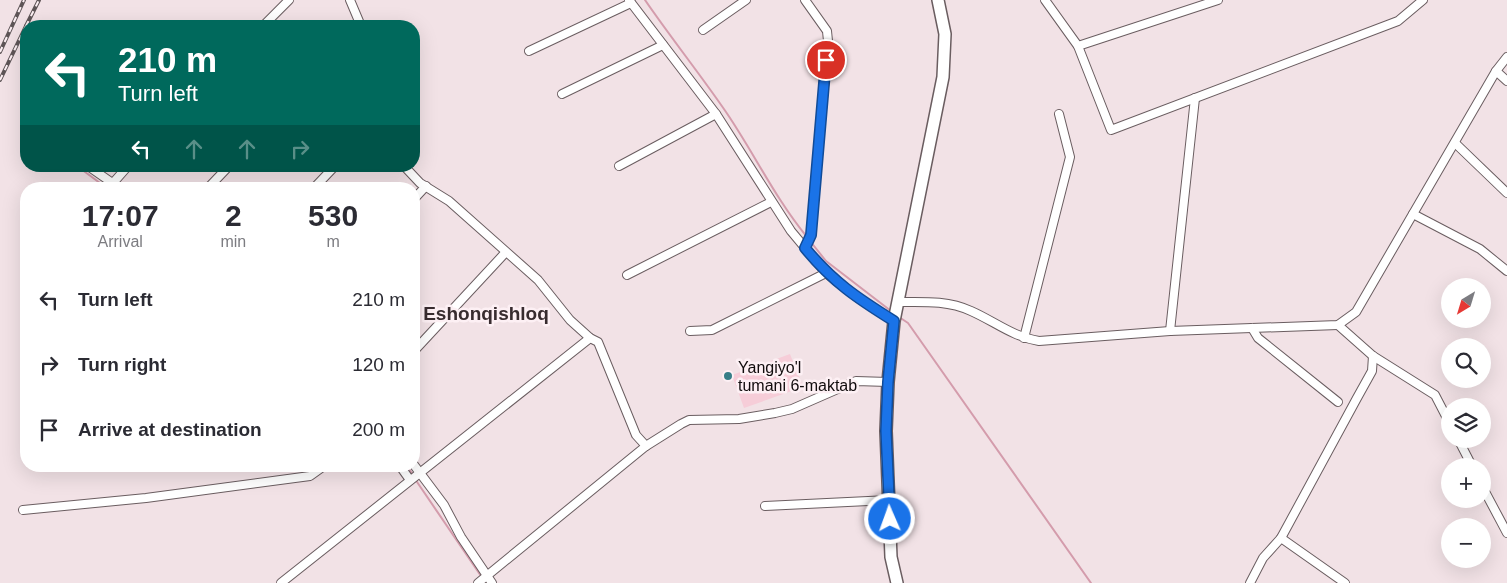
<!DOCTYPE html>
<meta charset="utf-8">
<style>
body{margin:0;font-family:Helvetica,sans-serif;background:#f7f7f7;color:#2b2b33;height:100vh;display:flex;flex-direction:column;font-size:19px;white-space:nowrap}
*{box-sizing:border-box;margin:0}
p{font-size:16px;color:#7c7c81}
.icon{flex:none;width:28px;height:28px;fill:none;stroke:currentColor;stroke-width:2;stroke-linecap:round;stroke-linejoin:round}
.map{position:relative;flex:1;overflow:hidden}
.panel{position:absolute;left:20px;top:182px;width:400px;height:290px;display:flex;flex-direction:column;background:#fff;border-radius:20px;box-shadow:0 5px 20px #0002}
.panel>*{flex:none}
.guide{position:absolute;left:20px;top:20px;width:400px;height:152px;border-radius:20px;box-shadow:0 5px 20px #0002;background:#00695c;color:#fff;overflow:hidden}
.needle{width:32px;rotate:218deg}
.buttons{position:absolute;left:1441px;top:278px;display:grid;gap:10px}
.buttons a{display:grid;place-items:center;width:50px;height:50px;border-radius:50%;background:#fff;box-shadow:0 5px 20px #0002;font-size:25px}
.pin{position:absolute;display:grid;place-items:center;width:42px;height:42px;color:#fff;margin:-21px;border:2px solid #fff;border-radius:50%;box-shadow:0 1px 5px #0007}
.me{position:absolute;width:55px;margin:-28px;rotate:358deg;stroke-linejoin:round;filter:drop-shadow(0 0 4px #0008)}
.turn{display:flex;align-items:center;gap:18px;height:105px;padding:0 15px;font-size:22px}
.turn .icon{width:65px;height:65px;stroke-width:2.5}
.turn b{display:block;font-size:35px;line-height:42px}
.lanes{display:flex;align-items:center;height:48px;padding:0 15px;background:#0003;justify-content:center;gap:25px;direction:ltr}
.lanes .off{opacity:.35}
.eta{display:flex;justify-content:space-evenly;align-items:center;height:85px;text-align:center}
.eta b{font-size:30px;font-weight:700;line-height:35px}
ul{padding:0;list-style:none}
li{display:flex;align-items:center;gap:15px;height:65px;padding:0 15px}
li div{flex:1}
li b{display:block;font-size:19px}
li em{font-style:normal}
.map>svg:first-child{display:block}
.pitch{fill:#f6cdd8}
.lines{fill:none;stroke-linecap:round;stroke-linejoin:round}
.stream{stroke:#d49cac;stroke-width:2}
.street-casing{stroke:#6a5d60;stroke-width:10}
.secondary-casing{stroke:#6a5d60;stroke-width:14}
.street{stroke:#fff;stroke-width:8}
.secondary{stroke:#fff;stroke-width:11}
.rail-casing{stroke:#5e5557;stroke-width:4}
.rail{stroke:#fdf0f4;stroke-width:2;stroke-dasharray:5.5;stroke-linecap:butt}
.route-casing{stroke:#114b97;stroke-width:12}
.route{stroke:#1a73e8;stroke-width:9}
.poi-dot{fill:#377e87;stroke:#fdf0f4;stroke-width:2}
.labels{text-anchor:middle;stroke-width:5;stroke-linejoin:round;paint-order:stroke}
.poi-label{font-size:16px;fill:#110c0d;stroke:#fdf0f4;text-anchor:start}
.quarter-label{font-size:19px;font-weight:bold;fill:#382c2f;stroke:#fdf0f4}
</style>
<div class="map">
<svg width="1507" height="583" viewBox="0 0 1507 583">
<rect width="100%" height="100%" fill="#f2e2e6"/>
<polygon class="pitch" points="790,354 803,387 744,408 732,375"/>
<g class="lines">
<g class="stream">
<path d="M645,0c26,38 55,74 81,112 28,41 49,86 81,125"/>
<polyline points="24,120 26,122"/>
<polyline points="77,166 108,189"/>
<polyline points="810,241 826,261 891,311"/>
<polyline points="899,317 908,323 1091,583"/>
<polyline points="407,466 413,475"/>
<polyline points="415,479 481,576"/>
</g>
<g class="street-casing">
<g id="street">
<polyline points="350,0 361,26"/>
<polyline points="629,0 716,114 791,231 826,273 858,298 894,321"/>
<polyline points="1045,0 1078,46 1111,130 1398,21 1423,0"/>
<polyline points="263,26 289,0"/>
<polyline points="703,30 746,0"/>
<polyline points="1078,46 1218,0"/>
<polyline points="529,51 631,3"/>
<polyline points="1496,71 1507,81"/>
<polyline points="562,94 663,45"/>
<polyline points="1455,143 1507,193"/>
<polyline points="88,166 121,189"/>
<polyline points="404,166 420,183 449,201 538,280 570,320 590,338 598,342 636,435 646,446"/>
<polyline points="619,166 716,114"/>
<polyline points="113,183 128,166"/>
<polyline points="207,189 229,166"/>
<polyline points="313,189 335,166"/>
<polyline points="414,199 426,186"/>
<polyline points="1413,214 1480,249 1507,271"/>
<polyline points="805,248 811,235 828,41 827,31 805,0"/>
<polyline points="627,275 771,202"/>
<path d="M897,302c25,0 50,-2 74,9 23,10 42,26 68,30l131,-10 168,-6 18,-13 140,-241 11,-14"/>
<polyline points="1338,325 1373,356 1435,395 1450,424"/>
<polyline points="1252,328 1258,338 1338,402"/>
<polyline points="690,331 712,330 826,273"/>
<polyline points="1170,331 1195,98"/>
<polyline points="1024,338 1070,157 1059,114"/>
<polyline points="414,351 505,253"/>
<polyline points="1458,439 1472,466"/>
<polyline points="414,465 444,505 461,537 492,583"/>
<polyline points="400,466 410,480"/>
<polyline points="1482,486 1507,533"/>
<polyline points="765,506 889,500"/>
<polyline points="23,510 146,498 310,476 324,466"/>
<polyline points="1281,538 1345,583"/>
<polyline points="281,583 590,338"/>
<polyline points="478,583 646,446 681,424 689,420 739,419 775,413 792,409 856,381 888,382"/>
<polyline points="1250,583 1263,558 1281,538 1357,398 1372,371 1373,356"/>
</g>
</g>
<g class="secondary-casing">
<polyline id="secondary" points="897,583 891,557 886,431 888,382 894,321 943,77 945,34 938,0"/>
</g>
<use href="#street" class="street"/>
<use href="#secondary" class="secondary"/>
<g class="rail-casing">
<g id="rail">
<polyline points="26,26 39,0"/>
<polyline points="0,52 24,0"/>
<polyline points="0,80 26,26"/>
</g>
</g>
<use href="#rail" class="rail"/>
</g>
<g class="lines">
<g class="route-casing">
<path id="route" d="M826,60l-15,175 -6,13c28,34 52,50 89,73l-6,61 -2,49 4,88"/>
</g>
<use href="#route" class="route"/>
</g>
<circle class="poi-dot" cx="728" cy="376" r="5"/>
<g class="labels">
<g class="poi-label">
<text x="738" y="373">Yangiyo'l<tspan x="738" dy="18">tumani 6-maktab</tspan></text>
</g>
<g class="quarter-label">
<text x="486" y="320">Eshonqishloq</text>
</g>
</g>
</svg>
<div class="buttons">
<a><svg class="needle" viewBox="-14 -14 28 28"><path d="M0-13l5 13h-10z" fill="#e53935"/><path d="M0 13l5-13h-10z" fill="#7c7c81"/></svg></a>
<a><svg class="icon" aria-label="search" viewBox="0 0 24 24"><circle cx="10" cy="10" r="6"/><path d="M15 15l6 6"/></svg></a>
<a><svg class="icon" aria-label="layers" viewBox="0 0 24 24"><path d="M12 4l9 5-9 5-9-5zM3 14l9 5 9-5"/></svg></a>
<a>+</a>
<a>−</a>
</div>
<div class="pin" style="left:826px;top:60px;background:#d93025"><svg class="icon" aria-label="arrive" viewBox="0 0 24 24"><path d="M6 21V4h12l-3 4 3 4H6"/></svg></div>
<svg class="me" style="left:890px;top:519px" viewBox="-20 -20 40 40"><circle r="17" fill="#1a73e8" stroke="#fff" stroke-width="3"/><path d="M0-11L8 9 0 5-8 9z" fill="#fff"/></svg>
<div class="guide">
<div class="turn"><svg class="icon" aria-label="left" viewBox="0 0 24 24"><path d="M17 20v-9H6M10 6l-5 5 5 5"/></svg><div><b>210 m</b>Turn left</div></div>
<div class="lanes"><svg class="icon" aria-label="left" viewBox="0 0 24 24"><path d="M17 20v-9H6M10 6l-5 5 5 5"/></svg><svg class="icon off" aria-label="ahead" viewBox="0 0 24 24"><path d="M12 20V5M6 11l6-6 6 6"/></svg><svg class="icon off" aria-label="ahead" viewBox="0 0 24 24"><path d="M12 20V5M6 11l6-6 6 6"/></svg><svg class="icon off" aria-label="right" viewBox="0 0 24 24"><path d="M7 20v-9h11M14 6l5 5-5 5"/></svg></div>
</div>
<section class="panel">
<div class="eta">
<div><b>17:07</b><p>Arrival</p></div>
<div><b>2</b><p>min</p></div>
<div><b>530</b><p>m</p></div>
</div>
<ul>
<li><svg class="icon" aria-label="left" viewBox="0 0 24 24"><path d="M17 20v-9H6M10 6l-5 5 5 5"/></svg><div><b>Turn left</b></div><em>210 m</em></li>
<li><svg class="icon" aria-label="right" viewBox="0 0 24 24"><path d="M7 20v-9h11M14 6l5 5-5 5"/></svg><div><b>Turn right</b></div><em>120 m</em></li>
<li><svg class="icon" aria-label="arrive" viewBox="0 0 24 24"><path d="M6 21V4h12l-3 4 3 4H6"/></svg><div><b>Arrive at destination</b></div><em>200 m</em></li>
</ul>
</section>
</div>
